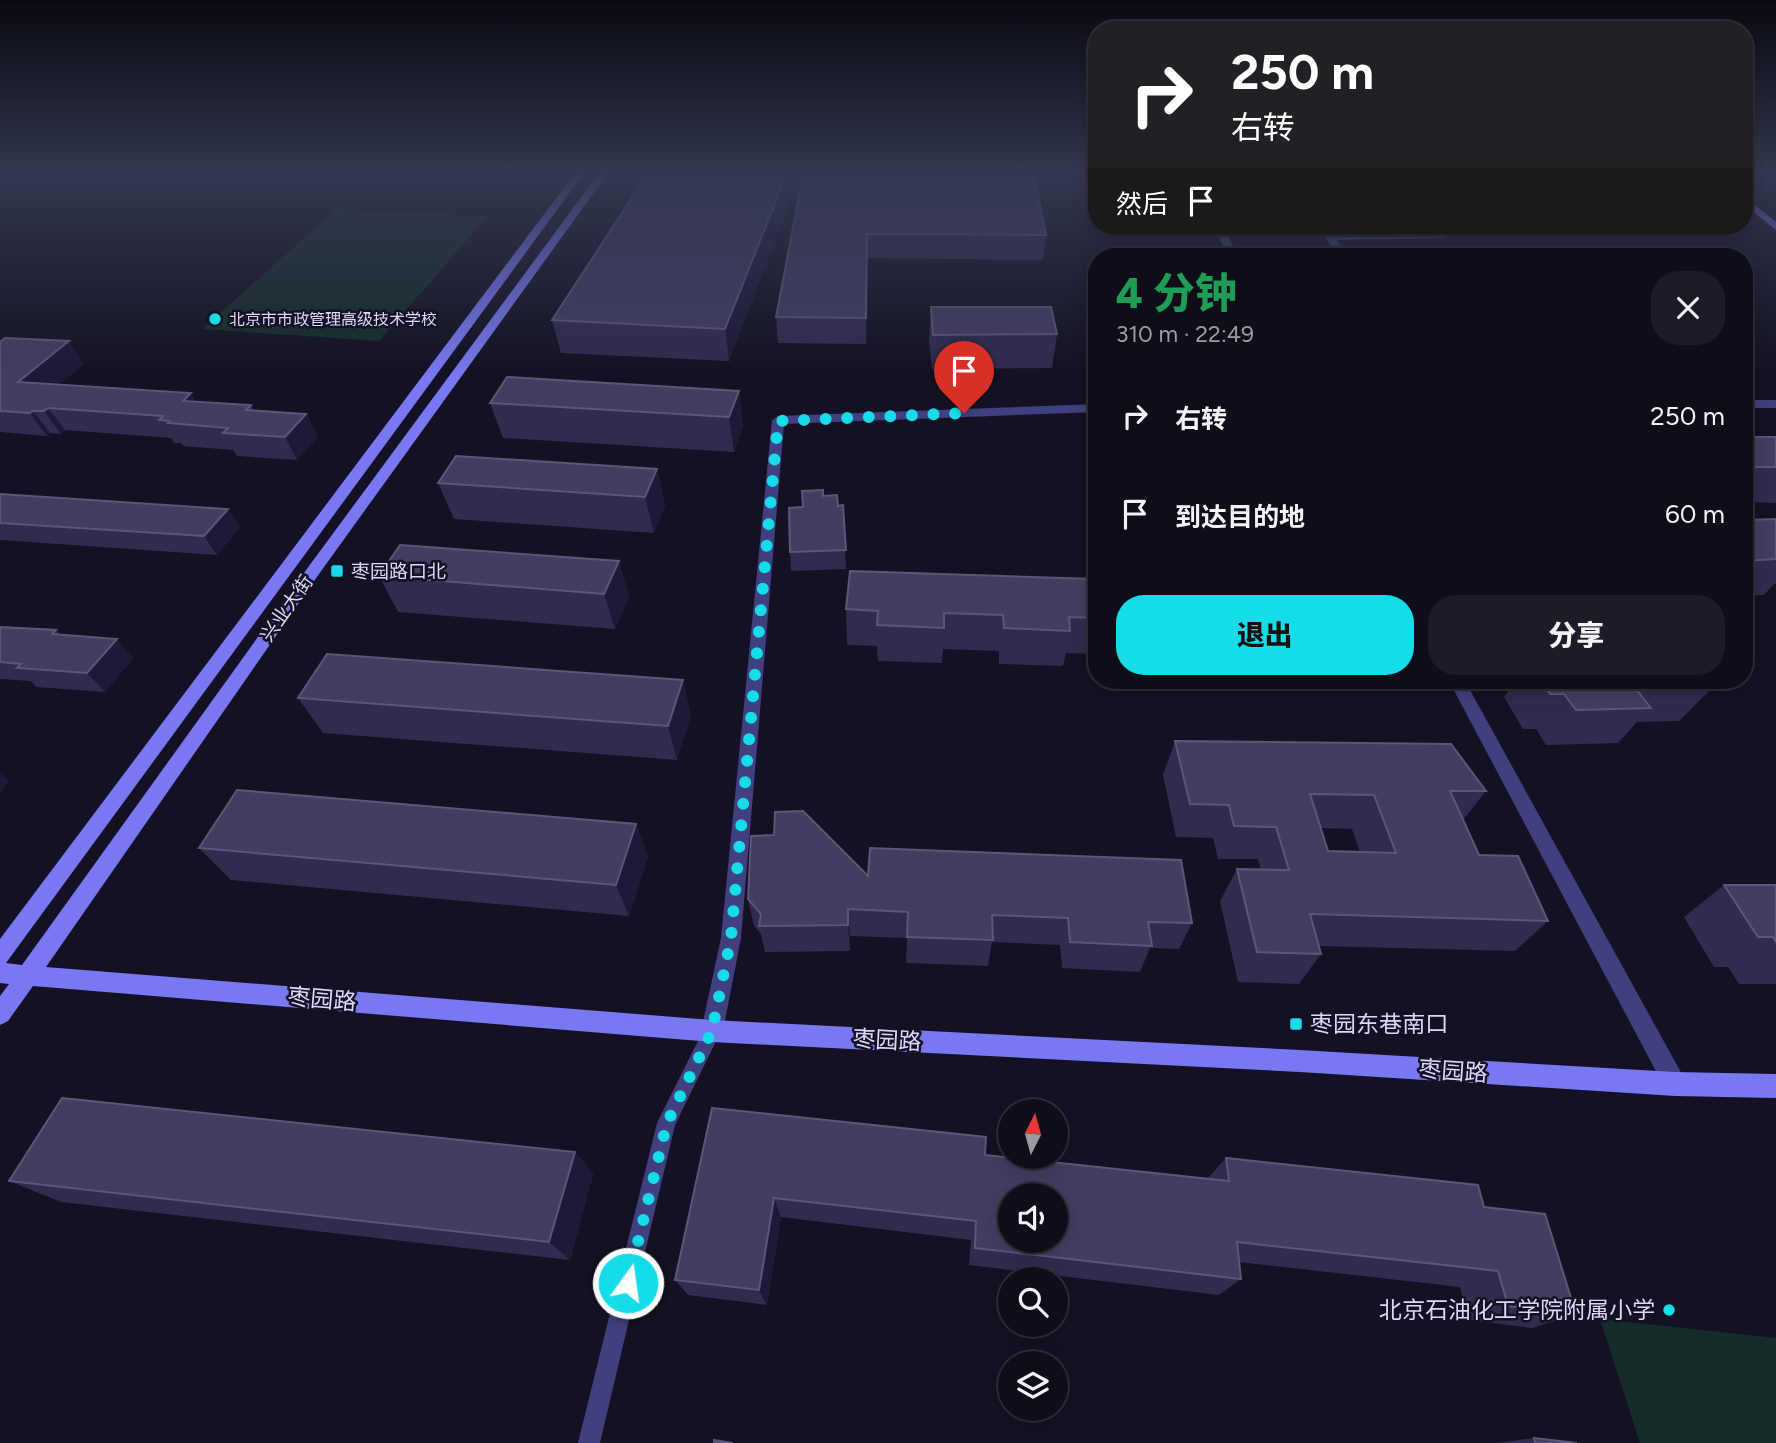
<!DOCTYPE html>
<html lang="zh">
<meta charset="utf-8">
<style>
body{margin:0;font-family:Figtree,"Noto Sans SC",sans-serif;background:#1c1b27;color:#f1f3f6;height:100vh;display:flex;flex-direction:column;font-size:26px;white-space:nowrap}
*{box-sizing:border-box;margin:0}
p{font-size:23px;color:#9b9ca2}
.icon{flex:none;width:38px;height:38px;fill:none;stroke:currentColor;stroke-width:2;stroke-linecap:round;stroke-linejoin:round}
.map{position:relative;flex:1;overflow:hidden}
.sheet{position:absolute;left:1088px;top:248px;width:665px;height:441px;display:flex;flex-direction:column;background:#0e0d1a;border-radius:28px;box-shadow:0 4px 18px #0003,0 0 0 2px #2e2d39}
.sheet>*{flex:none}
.top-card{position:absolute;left:1088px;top:21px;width:665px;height:214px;border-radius:28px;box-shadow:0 4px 18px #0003,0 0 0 2px #2e2d39;background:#202124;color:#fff;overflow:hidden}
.needle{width:46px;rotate:6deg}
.fabs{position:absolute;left:998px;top:1099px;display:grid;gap:14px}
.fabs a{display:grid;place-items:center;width:70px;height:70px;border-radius:50%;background:#0e0d1a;box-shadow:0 4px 18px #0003,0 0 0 2px #2e2d39;font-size:35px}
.pin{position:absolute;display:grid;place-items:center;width:60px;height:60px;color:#fff;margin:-72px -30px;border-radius:50% 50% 50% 0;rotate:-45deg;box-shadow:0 0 7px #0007}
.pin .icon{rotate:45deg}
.me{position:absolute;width:77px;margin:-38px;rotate:14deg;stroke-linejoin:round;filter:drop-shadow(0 0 5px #0008)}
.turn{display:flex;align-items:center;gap:24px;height:147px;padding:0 28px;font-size:32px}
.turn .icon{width:91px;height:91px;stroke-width:2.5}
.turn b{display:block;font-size:49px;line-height:60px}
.then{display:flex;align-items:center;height:66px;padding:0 28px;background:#0003;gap:14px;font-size:26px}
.round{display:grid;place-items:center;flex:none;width:74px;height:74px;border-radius:28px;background:#1c1b27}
.summary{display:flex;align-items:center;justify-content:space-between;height:119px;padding:0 28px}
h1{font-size:42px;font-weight:800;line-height:52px;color:#1e9e55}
.primary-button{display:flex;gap:14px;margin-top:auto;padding:14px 28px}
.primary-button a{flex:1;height:80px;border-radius:28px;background:#16dbe8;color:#111;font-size:28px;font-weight:800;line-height:80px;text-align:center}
.primary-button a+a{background:#1c1b27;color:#f1f3f6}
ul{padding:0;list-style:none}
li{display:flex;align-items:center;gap:21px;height:98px;padding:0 28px}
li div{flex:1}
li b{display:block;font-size:26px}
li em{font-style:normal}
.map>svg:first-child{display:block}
.green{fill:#142d2b}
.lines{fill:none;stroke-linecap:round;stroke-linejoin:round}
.lane{fill:#40407e;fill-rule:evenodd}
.street{fill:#40407e;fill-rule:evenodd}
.secondary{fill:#7778f2;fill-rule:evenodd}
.wall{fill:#312b4f;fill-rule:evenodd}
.shaded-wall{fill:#1d1936}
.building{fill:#433d61;stroke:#5b567a;stroke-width:2;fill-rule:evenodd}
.route{stroke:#16dbe8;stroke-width:12;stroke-dasharray:0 21.6}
.poi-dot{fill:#16dbe8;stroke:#131123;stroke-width:2.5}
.labels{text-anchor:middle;stroke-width:5;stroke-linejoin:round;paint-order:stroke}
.far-poi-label{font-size:16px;fill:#dad7fb;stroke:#131123;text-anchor:start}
.poi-label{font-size:19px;fill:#dad7fb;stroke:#131123;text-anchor:start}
.street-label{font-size:19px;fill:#dad7fb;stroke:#131123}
.near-street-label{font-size:23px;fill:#dad7fb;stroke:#131123}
.near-poi-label{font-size:23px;fill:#dad7fb;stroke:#131123;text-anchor:start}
</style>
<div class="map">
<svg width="1776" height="1443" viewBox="0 0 1776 1443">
<rect width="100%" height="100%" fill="#131123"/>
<g class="green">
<polygon points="337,209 488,216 379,341 202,329"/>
<polygon points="1600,1319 1776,1338 1776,1443 1640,1443"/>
</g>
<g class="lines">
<polygon class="lane" points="712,1022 718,1025 721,1031 675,1125 600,1443 578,1443 657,1123 706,1025"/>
<g class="street">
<polygon points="1213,226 1223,226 1239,257 1229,257"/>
<polygon points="1439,233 1443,234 1443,238 1337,240 1349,257 1339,257 1325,237 1330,234"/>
<rect x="1745" y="400" width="31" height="8"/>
<polygon points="1097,404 1097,412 784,424 741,938 723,1031 720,1039 712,1042 704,1039 701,1031 721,938 772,420 778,416"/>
<polygon points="1449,681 1465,681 1683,1076 1687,1084 1683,1092 1675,1096 1667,1092"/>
</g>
<g class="secondary">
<polygon points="575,173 584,173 6,963 22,965 309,566 599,173 608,173 319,574 46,967 712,1020 1300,1050 1675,1072 1776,1074 1776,1098 1675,1096 1300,1072 712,1042 33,986 8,1021 0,1025 0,996 9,984 0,983 0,939"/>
<polygon points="1745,197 1776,222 1776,230 1745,205"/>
</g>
</g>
<g class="wall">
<polygon points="945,174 1046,235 1043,260 867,258 866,344 778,343 776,317 803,175"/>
<polygon points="791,198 729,361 561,353 552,320"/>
<polygon points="1458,226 1572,226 1459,227"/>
<polygon points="931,307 1057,334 1052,368 932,369 929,341"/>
<polygon points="0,342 84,364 59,384 196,402 251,405 254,410 306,414 318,437 297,460 237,456 233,450 183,446 181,443 174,443 171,438 65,430 61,434 50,433 47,436 0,432"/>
<polygon points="739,391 743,426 734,452 503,438 490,403"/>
<polygon points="1745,437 1776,437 1776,503 1745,502"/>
<polygon points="657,469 665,505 654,533 454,519 438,483"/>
<polygon points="0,494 228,509 240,527 217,555 0,540"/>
<polygon points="824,496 838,506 843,505 846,569 791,571 790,552 803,507"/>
<polygon points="1745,520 1776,559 1776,584 1774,584 1764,595 1745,595"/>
<polygon points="619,561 629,597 615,629 398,612 379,576"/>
<polygon points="1097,600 1097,629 1092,654 1066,653 1063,666 999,664 999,651 943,649 942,663 878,661 877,646 847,645 846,609"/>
<polygon points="0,627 56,630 61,635 133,658 105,692 36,687 31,681 0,679"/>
<polygon points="1516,681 1710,681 1714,686 1679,721 1637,722 1618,743 1546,745 1536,729 1523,729 1504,697"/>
<polygon points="298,698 691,715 677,760 323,733"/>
<path d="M1175,741l311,50 -23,29 16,35 69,66 -33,30 -196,-5 2,8 -22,30 -61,-2 -18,-81 17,-32 24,1 -3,-11h-40l-5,-21 -37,-1 -13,-62zM1320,828l32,1 8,23 -32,-1z"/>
<polygon points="636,824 648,857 629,916 231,880 199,848"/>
<polygon points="868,876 1192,923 1179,949 1150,948 1140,972 1062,968 1060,945 992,942 988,966 906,963 907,938 850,936 850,951 765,952 761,934 754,926 748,899"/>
<polygon points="1724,885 1776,885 1776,984 1739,984 1728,967 1714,967 1684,917"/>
<polygon points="712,1108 985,1155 1207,1179 1226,1158 1484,1207 1576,1314 1532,1328 1468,1320 1460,1287 1239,1262 1241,1279 1219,1295 969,1265 971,1240 781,1217 767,1305 688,1295 675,1280"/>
<polygon points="575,1152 593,1174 570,1260 61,1202 9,1181"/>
<polygon points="1534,1438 1577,1443 1495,1443"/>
</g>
<g class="shaded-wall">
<polygon points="787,173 789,173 791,198 729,361 725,329"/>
<polygon points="69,341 84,364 36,404 18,382"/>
<polygon points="739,391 743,426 734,452 729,417"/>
<polygon points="191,393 204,416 183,401"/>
<polygon points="48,408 65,430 61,434 44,411"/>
<polygon points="33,411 50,433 47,436 30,413"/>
<polygon points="306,414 318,437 297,460 285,437"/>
<polygon points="657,469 665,505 654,533 645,497"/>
<polygon points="228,509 240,527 217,555 204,536"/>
<polygon points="619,561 629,597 615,629 604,594"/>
<polygon points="117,639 133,658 105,692 87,673"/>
<polygon points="683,680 691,715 677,760 668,726"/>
<polygon points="0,773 9,781 0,793"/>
<polygon points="636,824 648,857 629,916 616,885"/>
<polygon points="848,909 850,936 850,951 848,925"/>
<polygon points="575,1152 593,1174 570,1260 549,1242"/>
<polygon points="774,1198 781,1217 767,1305 759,1290"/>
</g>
<g class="building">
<polygon points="648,173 787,173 725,329 552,320"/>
<polygon points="808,173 1034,174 1046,235 867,234 866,318 776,317 803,175 808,175"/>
<polygon points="931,307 1051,307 1057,334 933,335"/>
<polygon points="5,338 69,341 18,382 191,393 183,401 251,405 246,410 306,414 285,437 223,433 228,428 168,423 170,421 159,420 163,416 48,408 44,411 33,411 30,413 0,411 0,342"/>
<polygon points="507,377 739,391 729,417 490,403"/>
<polygon points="1745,437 1776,437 1776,467 1754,467 1747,460 1745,460"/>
<polygon points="456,456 657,469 645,497 438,483"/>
<polygon points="823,490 823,496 837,495 838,506 843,505 846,550 790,552 789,508 803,507 802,491"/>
<polygon points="0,494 228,509 204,536 0,523"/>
<polygon points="1776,519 1776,559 1745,561 1745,520"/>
<polygon points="400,545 619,561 604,594 379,576"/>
<polygon points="850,571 1094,579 1097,600 1097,618 1069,617 1070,631 1004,628 1003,615 944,613 944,628 877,625 878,611 846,609"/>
<polygon points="0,627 56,630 52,634 117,639 87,673 17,668 21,664 0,662"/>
<polygon points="327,654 683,680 668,726 298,698"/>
<polygon points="1542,681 1710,681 1714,686 1636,689 1651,708 1576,710 1564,694 1550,694"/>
<path d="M1175,741l276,3 35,47h-36l29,64 39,1 30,65 -238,-7 11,40 -64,-2 -20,-83 52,1 -13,-43 -42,-1 -5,-21 -39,-1zM1310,794l64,1 22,58 -68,-2z"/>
<polygon points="237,790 636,824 616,885 199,848"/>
<polygon points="803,811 868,876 870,848 1181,860 1192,923 1148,922 1152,946 1070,942 1068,918 992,915 993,940 907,937 908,912 848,909 848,925 759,926 761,914 748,899 751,836 774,835 775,812"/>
<polygon points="1724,885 1776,885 1776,942 1773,937 1758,937"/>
<polygon points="62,1098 575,1152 549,1242 9,1181"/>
<path d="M712,1108l274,29 -1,18 244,26 -3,-23 252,27 6,22 61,7 31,100 -68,-8 -10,-35 -261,-29 4,37 -266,-31 1,-27 -202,-23 -15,92 -84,-10zM1010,1195h45v46h-45z"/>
<polygon points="1534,1438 1577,1443 1535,1443"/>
<polygon points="714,1440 733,1443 714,1443"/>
</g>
<linearGradient id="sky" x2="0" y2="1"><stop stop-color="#0a0913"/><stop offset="0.46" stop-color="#333850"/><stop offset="1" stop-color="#333850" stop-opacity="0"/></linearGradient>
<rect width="1776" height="375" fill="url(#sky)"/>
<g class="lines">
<polyline class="route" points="628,1283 667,1123 712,1031 731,938 778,421 964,413"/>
</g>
<g class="poi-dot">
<circle cx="215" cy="319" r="7"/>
<rect x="330" y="564" width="14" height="14" rx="3.5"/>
<rect x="1289" y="1017" width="14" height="14" rx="3.5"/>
<circle cx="1669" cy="1310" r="7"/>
</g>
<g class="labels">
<g class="far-poi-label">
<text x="229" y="325">北京市市政管理高级技术学校</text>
</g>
<g class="poi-label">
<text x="351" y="578">枣园路口北</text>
</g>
<g class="street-label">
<text transform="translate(286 608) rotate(-55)" y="7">兴业大街</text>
</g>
<g class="near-street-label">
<text transform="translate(322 999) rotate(5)" y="8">枣园路</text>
<text transform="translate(887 1040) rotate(3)" y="8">枣园路</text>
<text transform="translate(1453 1071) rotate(4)" y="8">枣园路</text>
</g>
<g class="near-poi-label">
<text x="1310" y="1032">枣园东巷南口</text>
<text x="1655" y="1318" text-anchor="end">北京石油化工学院附属小学</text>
</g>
</g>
</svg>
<div class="fabs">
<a><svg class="needle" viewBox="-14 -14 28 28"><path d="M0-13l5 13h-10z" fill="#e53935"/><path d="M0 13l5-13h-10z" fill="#9b9ca2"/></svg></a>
<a><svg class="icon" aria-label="sound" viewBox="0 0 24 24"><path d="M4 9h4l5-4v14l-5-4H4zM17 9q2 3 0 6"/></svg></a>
<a><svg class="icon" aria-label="search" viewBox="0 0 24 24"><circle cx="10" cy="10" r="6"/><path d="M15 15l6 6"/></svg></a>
<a><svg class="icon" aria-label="layers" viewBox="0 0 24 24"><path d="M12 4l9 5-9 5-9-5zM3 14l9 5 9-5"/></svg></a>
</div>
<div class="pin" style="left:964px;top:413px;background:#d93025"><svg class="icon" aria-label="arrive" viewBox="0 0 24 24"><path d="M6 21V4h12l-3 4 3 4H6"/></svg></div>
<svg class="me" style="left:628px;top:1283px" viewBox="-20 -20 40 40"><circle r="17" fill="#16dbe8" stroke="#fff" stroke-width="3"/><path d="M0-11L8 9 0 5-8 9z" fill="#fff"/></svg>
<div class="top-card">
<div class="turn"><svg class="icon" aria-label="right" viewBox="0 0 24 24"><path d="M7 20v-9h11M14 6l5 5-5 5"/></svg><div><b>250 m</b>右转</div></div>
<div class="then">然后<svg class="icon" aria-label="arrive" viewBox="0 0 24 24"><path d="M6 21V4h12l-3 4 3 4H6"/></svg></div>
</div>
<section class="sheet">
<div class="summary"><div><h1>4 分钟</h1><p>310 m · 22:49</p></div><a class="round"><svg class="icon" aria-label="close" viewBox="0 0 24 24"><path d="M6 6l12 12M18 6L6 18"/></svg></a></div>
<ul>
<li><svg class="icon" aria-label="right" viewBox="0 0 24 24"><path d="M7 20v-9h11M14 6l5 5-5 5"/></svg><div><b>右转</b></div><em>250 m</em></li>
<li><svg class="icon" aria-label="arrive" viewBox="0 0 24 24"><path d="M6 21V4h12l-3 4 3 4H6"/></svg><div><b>到达目的地</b></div><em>60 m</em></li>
</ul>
<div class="primary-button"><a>退出</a><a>分享</a></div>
</section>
</div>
